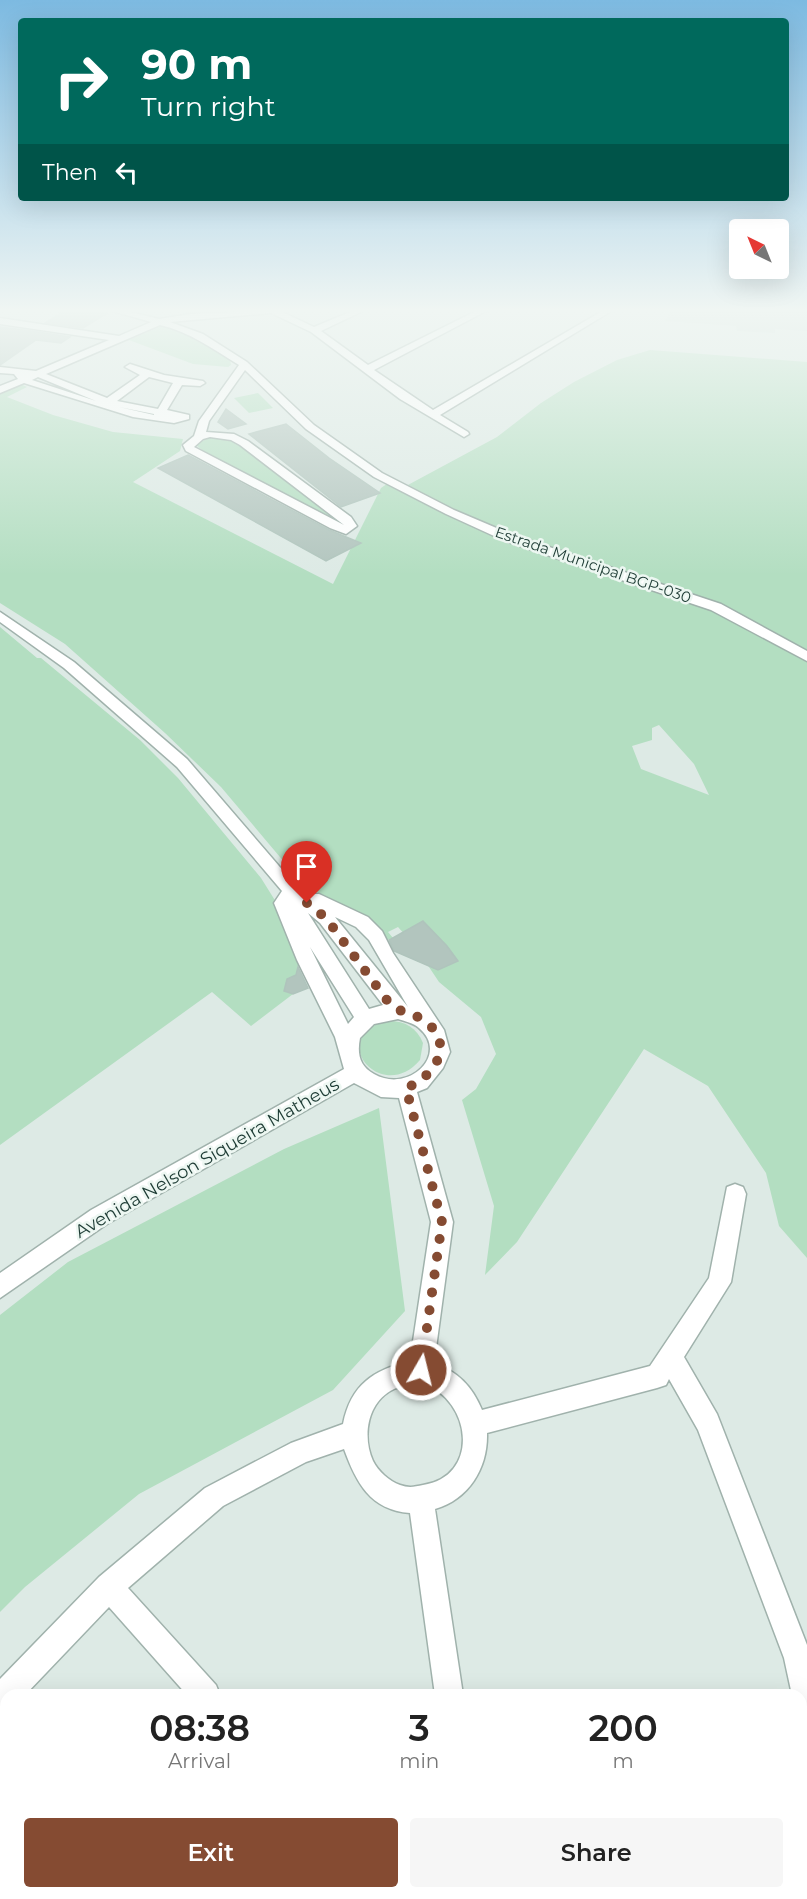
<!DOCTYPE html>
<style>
body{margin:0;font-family:Montserrat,sans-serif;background:#f6f6f6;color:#222;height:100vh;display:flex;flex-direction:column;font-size:22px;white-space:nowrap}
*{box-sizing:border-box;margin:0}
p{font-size:20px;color:#767676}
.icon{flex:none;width:33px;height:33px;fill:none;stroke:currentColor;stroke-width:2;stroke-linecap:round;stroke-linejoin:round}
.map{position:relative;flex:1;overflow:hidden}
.side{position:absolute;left:0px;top:1689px;width:807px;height:210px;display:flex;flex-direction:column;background:#fff;border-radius:18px 18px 0 0;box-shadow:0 6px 24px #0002}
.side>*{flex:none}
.banner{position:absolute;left:18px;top:18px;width:771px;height:183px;border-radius:6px;box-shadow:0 6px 24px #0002;background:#00695c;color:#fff;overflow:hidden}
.needle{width:39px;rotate:317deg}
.tools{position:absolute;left:729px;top:219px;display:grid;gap:12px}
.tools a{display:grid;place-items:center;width:60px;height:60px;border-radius:6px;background:#fff;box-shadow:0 6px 24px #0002;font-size:30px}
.pin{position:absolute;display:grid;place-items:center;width:51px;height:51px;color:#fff;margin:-62px -26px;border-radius:50% 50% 50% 0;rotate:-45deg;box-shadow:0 0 6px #0007}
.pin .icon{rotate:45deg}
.me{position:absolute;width:66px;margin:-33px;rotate:8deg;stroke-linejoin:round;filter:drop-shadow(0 0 4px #0008)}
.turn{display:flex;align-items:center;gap:21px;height:126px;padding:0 24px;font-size:27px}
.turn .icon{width:78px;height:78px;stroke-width:2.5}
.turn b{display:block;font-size:42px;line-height:51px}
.then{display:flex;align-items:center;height:57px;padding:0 24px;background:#0003;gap:12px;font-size:22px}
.eta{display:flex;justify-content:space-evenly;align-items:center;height:102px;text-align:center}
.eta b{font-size:36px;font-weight:600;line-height:42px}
.action{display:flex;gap:12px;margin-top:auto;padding:12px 24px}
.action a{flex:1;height:69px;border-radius:6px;background:#854b32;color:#fff;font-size:24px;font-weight:600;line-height:69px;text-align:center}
.action a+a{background:#f6f6f6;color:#222}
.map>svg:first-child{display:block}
.built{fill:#cbdad4}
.green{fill:#b3dec1;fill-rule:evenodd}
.building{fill:#b2c5be;stroke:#afc4bc;stroke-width:1.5}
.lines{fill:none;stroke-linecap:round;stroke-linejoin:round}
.minor-casing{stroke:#a0b2ac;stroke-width:3}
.minor{fill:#fff;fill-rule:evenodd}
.route{stroke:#854b32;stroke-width:10;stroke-dasharray:0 18}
.labels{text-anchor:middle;stroke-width:5;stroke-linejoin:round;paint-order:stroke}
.far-street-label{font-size:15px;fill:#1d3b34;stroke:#edf7f2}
.street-label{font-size:18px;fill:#1d3b34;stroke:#edf7f2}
</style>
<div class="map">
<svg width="807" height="1899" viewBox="0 0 807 1899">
<rect width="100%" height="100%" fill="#ddeae5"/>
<polygon class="built" points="671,310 807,310 807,331 775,329 775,333 737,331 736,326 665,321"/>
<g class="green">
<polygon points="162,326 199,339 230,360 231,365 228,367 193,364 129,340"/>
<path d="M650,350l157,12v896l-28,-32 -13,-53 -58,-87 -64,-37 -127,193 -32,33 9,-69 -32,-106 14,-11 20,-35 -15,-37 -42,-35 -24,-36 -17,-19 -10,5 5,6 -6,2 -4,-7 -82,-51 -80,-95 -56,-54 -100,-89 -65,-41v-211l21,-8 6,3 -20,10 46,18 60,17 70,7 -3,12 -47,31 200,102 48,-96 13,-9 12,7 91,-49 44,-34 33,-21 43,-22zM659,725l35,39 15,31 -68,-26 -9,-23 20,-6v-12zM423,921l35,40 -21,9 -30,-40z"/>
<polygon points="258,393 273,408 249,413 234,398"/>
<polygon points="210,438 234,440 338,521 206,453 197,446 197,443"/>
<polygon points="0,627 37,658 41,658 140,740 178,778 261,878 276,902 299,964 296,975 287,979 284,991 293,994 251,1026 212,992 0,1145"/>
<path d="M386,1021c17,-1 30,5 37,22l-3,17c-38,45 -95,-22 -34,-39z"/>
<polygon points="379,1108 405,1311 333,1390 139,1494 25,1587 0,1612 0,1315 68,1262 284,1149"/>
</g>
<g class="building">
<polygon points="66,310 82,310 106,314 83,328 45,323"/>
<polygon points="0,327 32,331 70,337 61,343 36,340 0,365"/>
<polygon points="226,409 246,424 228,429 218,422"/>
<polygon points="286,424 329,458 380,493 341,507 249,434"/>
<polygon points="188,455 329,530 361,543 326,561 158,468"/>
<polygon points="423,921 447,946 458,961 438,970 394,951 389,940"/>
<polygon points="298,967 308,988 293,994 284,991 287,979 296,975"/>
</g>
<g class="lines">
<g class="minor-casing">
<g id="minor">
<path d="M109,310h13l37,9 31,-5 88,-4 36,17 41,-17h10l-44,21 47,34 110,-55h10l-114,60 59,40 171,-100h9l-173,105 28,17 1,2 -5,3 -64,-38 -89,-67 -40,-19 -101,9 33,12 44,28 67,63 68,48 72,37 59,25 208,69 86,47v10l-96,-51 -206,-69 -59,-27 -72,-37 -68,-48 -61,-59 -36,51 -3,11 28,2 14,7 103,76 6,9 -11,8 -16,-6 -144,-77 -3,-6 11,-9 5,-15 40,-56c-26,-16 -49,-33 -79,-40l-114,49 61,24 33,-23 -15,-8 5,-3 34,11 39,6 2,2 -5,3 -18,-1 -15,25 22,5v4l-15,4 -41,-6 -109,-34 -24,10v-7l18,-7 -4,-5 -14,-1v-6l36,4 73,-31 -109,-16v-6l119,18 32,-14zM38,377l58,24 -64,-21zM149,377l24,6 -15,26 -41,-8zM119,407l35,7v1zM210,437l21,3 9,5 104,80 -150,-78 9,-8z"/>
<path d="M0,612l74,50 113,97 110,128 10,7h12l49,23 14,14 11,22 51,77 6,22 -7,16 -16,20 -10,4 36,130 -19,141c24,9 38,23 48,47l168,-44 59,-88 18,-91 8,-3 8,3 3,7 -15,88 -47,75 33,57 90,231v69l-6,-2v-17h-9l-8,-37 -86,-228 -29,-51 -3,6 -9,3 -170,45c1,35 -18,66 -52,76l28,186h-28l-25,-182c-40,-3 -54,-31 -66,-64l-38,13 -83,44 -95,82 88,97 4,10h-33l-78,-88 -84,88h-19v17l-6,2v-35l99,-102 106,-89 86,-45 52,-19c8,-40 31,-54 67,-63l21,-139 -32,-124 -18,-1 -27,-14 -247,141 -107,74v-25l91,-63 253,-141 -9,-32 -38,-77 -23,-57 8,-12 -105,-124 -113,-99 -64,-46zM308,913l12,10 63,82 -14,4zM335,917l21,10 13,13 39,67zM310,947l44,70 -6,7zM398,1019c6,2 16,4 21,9 31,26 -10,66 -45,46 -15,-8 -17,-21 -14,-36l14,-14zM421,1382c53,19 58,95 2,103 -9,2 -15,3 -23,0 -11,-4 -22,-14 -27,-24 -11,-25 -6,-59 21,-72 8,-4 19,-5 27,-7z"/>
<polygon points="369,1893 403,1893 406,1899 372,1899"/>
<polygon points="461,1893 493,1893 494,1899 462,1899"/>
</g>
</g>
<use href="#minor" class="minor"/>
</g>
<linearGradient id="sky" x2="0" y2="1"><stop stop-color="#7dbae1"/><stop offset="0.54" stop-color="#f0f6f3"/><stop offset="1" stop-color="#f0f6f3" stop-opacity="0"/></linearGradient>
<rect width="807" height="575" fill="url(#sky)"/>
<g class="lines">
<path class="route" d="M307,903l19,15 63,85c10,10 21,9 33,16 35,23 14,57 -16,69l36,134 -21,148"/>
</g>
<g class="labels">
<g class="far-street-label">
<text transform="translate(593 565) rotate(19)" y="5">Estrada Municipal BGP-030</text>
</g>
<g class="street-label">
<text transform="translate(207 1158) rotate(-30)" y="6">Avenida Nelson Siqueira Matheus</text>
</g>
</g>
</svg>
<div class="tools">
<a><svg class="needle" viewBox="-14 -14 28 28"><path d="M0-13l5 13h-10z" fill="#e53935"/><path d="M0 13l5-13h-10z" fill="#767676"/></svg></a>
</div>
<div class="pin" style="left:307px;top:903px;background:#d93025"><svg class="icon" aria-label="arrive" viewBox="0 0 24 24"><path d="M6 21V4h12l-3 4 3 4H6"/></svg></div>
<svg class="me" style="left:421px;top:1370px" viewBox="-20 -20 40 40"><circle r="17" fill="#854b32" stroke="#fff" stroke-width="3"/><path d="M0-11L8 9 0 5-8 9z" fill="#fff"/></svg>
<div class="banner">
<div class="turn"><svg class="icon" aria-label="right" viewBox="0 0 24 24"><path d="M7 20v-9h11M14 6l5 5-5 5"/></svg><div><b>90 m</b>Turn right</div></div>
<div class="then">Then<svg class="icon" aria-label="left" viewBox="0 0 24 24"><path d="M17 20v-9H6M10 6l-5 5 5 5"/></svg></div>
</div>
<section class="side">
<div class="eta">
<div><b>08:38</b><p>Arrival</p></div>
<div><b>3</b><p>min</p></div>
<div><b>200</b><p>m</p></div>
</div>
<div class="action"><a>Exit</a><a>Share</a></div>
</section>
</div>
